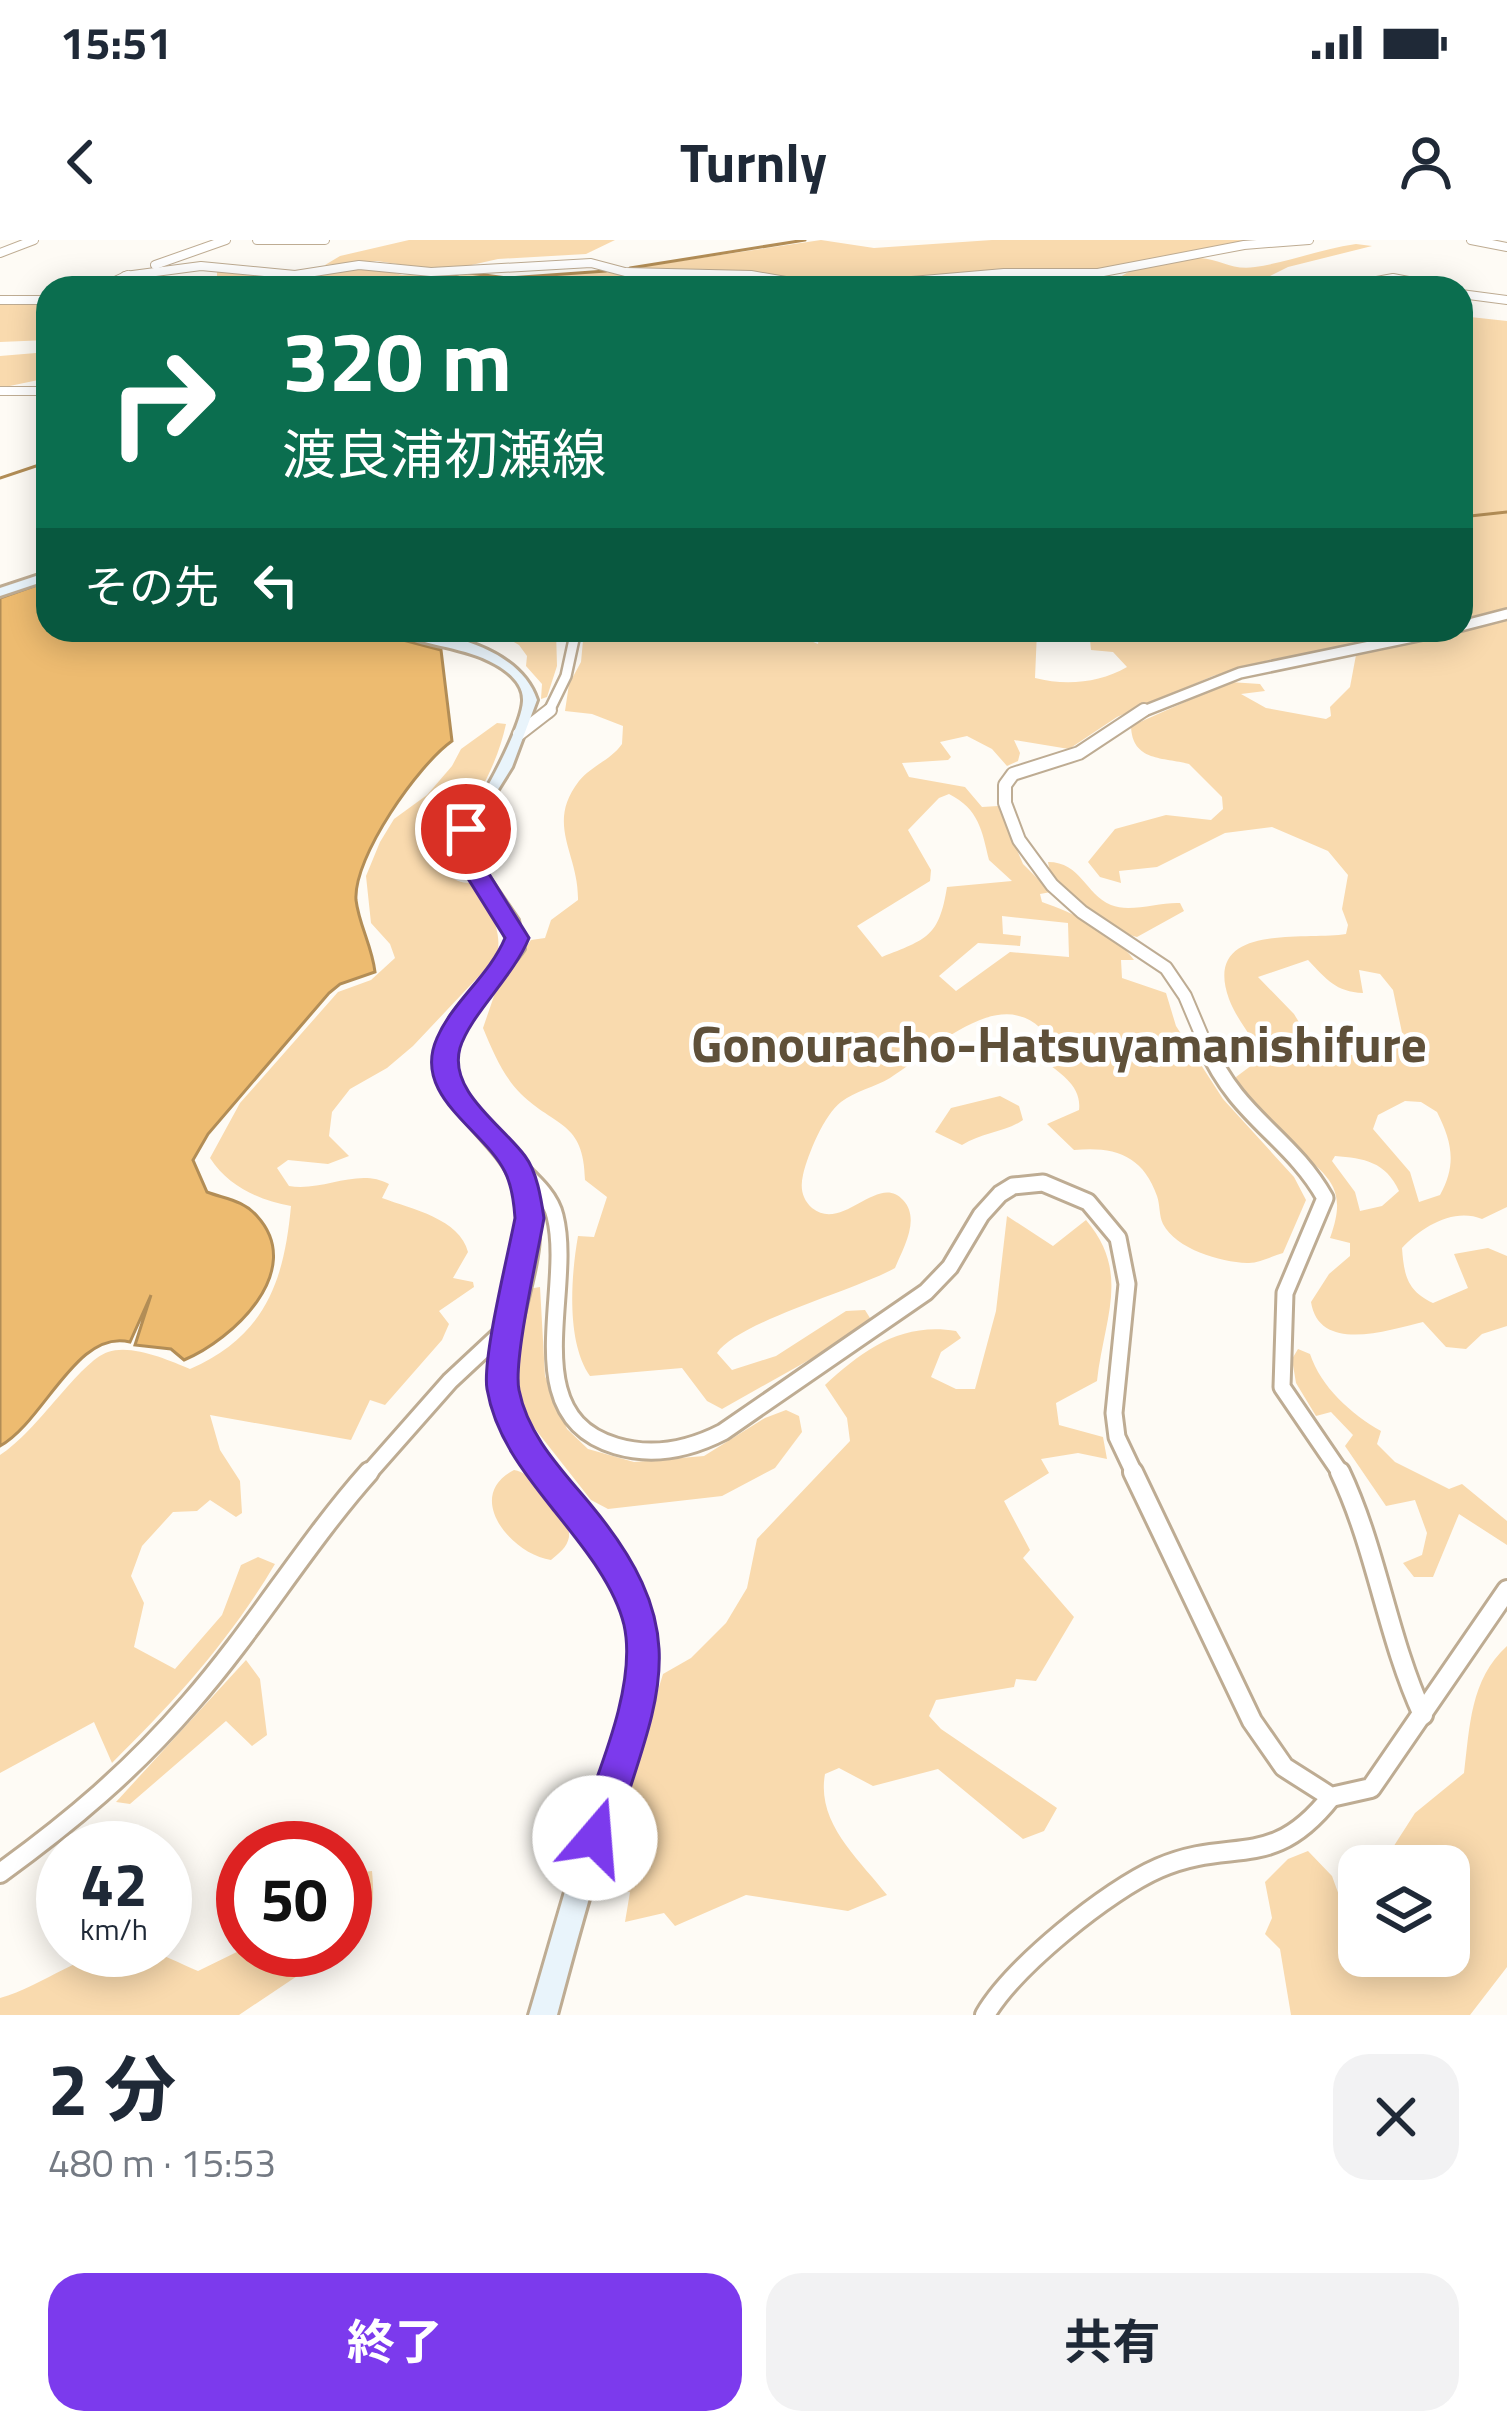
<!DOCTYPE html>
<html lang="ja">
<meta charset="utf-8">
<style>
body{margin:0;font-family:"Titillium Web","Noto Sans JP",sans-serif;background:#f2f2f3;color:#1f2937;height:100vh;display:flex;flex-direction:column;font-size:45px;white-space:nowrap}
*{box-sizing:border-box;margin:0}
p{font-size:39px;color:#747a83}
.icon{flex:none;width:66px;height:66px;fill:none;stroke:currentColor;stroke-width:2;stroke-linecap:round;stroke-linejoin:round}
.map{position:relative;height:1775px;overflow:hidden}
.drawer{display:flex;flex-direction:column;background:#fff;flex:1}
.drawer>*{flex:none}
.top-card{position:absolute;left:36px;top:36px;width:1437px;height:366px;border-radius:36px;box-shadow:0 6px 30px #0003;background:#0b6e4f;color:#fff;overflow:hidden}
.fabs{position:absolute;left:1338px;top:1605px;display:grid;gap:24px}
.fabs a{display:grid;place-items:center;width:132px;height:132px;border-radius:24px;background:#fff;box-shadow:0 6px 30px #0003;font-size:60px}
.speed{position:absolute;left:36px;top:1581px;display:flex;gap:24px;font-size:60px;font-weight:700;text-align:center}
.speed>*{display:grid;place-content:center;width:156px;height:156px;border-radius:50%;background:#fff;box-shadow:0 6px 30px #0003;line-height:1}
.speed small{font-size:30px;font-weight:400}
.speed .limit{border:18px solid #d22;background:#fff;color:#111}
.pin{position:absolute;display:grid;place-items:center;width:102px;height:102px;color:#fff;margin:-51px;border:6px solid #fff;border-radius:50%;box-shadow:0 3px 12px #0007}
.me{position:absolute;width:132px;margin:-66px;rotate:18deg;stroke-linejoin:round;filter:drop-shadow(0 0 9px #0008)}
.turn{display:flex;align-items:center;gap:42px;height:252px;padding:0 48px;font-size:54px}
.turn .icon{width:156px;height:156px;stroke-width:2.5}
.turn b{display:block;font-size:84px;line-height:102px}
.then{display:flex;align-items:center;height:114px;padding:0 48px;background:#0003;gap:24px;font-size:45px}
.round{display:grid;place-items:center;flex:none;width:126px;height:126px;border-radius:36px;background:#f2f2f3}
.headline{display:flex;align-items:center;justify-content:space-between;height:204px;padding:0 48px}
h1{font-size:72px;font-weight:700;line-height:90px}
.action{display:flex;gap:24px;margin-top:auto;padding:24px 48px}
.action a{flex:1;height:138px;border-radius:36px;background:#7c3aed;color:#fff;font-size:48px;font-weight:700;line-height:138px;text-align:center}
.action a+a{background:#f2f2f3;color:#1f2937}
.status{display:flex;justify-content:space-between;align-items:center;height:84px;padding:0 60px;background:#fff;direction:ltr}
.status svg{height:33px;fill:currentColor}
header{display:flex;justify-content:space-between;align-items:center;height:156px;padding:0 48px;background:#fff;font-size:54px;font-weight:700}
.map>svg:first-child{display:block}
.green{fill:#f9daae;fill-rule:evenodd}
.water{fill:#edbb70;stroke:#b28d56;stroke-width:3}
.lines{fill:none;stroke-linecap:round;stroke-linejoin:round}
.stream{stroke:#b28d56;stroke-width:3}
.street-far4-casing{stroke:#beac93;stroke-width:10}
.street-far3-casing{stroke:#beac93;stroke-width:14}
.street-far2-casing{stroke:#beac93;stroke-width:16}
.street-far1-casing{stroke:#beac93;stroke-width:21}
.street-casing{stroke:#beac93;stroke-width:24}
.secondary-casing{stroke:#beac93;stroke-width:6}
.street-far4{stroke:#fff;stroke-width:8}
.street-far3{stroke:#fff;stroke-width:9}
.street-far2{stroke:#fff;stroke-width:12}
.street-far1{stroke:#fff;stroke-width:15}
.street{stroke:#fff;stroke-width:18}
.secondary{fill:#e9f4fb;fill-rule:evenodd}
.route{fill:#7c3aed;stroke:#51269a;stroke-width:3}
.labels{text-anchor:middle;stroke-width:9;stroke-linejoin:round;paint-order:stroke}
.quarter-label{font-size:51px;font-weight:bold;fill:#5f5039;stroke:#fff}
</style>
<div class="status"><b>15:51</b><svg viewBox="0 0 49 12"><path d="M0 12V9h3v3zM5 12V6h3v6zM10 12V3h3v9zM15 12V0h3v12zM26 1h20v11H26zM47 4h2v5h-2z"/></svg></div>
<header><svg class="icon" aria-label="back" viewBox="0 0 24 24"><path d="M15 5l-7 7 7 7"/></svg>Turnly<svg class="icon" aria-label="person" viewBox="0 0 24 24"><circle cx="12" cy="8" r="4"/><path d="M4 21q1-7 8-7t8 7"/></svg></header>
<div class="map">
<svg width="1507" height="1775" viewBox="0 0 1507 1775">
<rect width="100%" height="100%" fill="#fefbf5"/>
<g class="green">
<polygon points="409,0 615,0 586,14 498,19 467,26 424,28 377,21 325,25 340,16"/>
<polygon points="821,0 874,8 992,0 1255,0 1119,28 811,48 195,48 217,37 217,30 287,38 348,28 381,29 402,35 474,34 511,40 633,28"/>
<path d="M1356,4l16,2 -84,21 -32,16 -58,5 -86,-3c16,-21 62,-28 88,-27 20,1 33,13 55,9 34,-5 66,-18 101,-23z"/>
<polygon points="0,63 45,64 48,100 0,102"/>
<polygon points="1461,76 1507,81 1507,369 1461,380"/>
<polygon points="48,112 48,138 0,148 0,116"/>
<path d="M1507,380v587l-25,12c-28,-12 -61,8 -80,29 2,27 5,43 31,55l35,-15 -14,-34 34,-6 19,8v70l-25,8 -16,15 -20,-2 -23,-25c-34,8 -104,32 -112,-20l18,-28 21,-18v-13l-20,-5c20,-54 -5,-63 -42,-96 -17,-15 -33,-32 -49,-47l-3,-18 24,-18c-6,-23 -23,-38 -31,-60 -28,-78 77,-58 117,-65l2,-9 -6,-16 6,-34 -20,-24 -56,-24 -47,6 -68,34 -38,4 2,12 -21,-6 -12,-15 27,-33 51,-14 45,5 12,-11 -1,-12 -33,-33c-25,-7 -57,-2 -58,-38l99,-44 30,2 5,7 -24,3 25,14 60,11 5,-3 -1,-9 20,-20 6,-32zM1308,720c18,19 28,32 55,33l-4,-23 21,4 13,16 11,52 -81,20 -29,-48 -36,-37zM1405,861l16,1 16,10c15,30 20,52 3,83l-21,7 -9,-30 -37,-43 5,-14zM1335,916c29,2 51,6 64,35l-17,15 -22,5 -5,-19 -23,-31z"/>
<polygon points="494,390 556,390 557,426 547,457 541,459 542,444 526,426 527,416 519,405"/>
<path d="M584,390h201l33,14 2,-14h226l-9,1 -2,47c31,8 64,5 92,-11l-14,-15 -22,-2 -1,-10 33,-10h309l-163,30 -56,16 -96,41 -48,32 -55,-9 6,13 -2,8 -11,5 -15,-17 -25,-13 -27,6 11,15 -3,3 -46,3 7,14 56,10 17,20 16,-1 25,58 28,28 -11,2 2,8c32,11 72,30 92,58h-13l1,18 44,15 10,33 47,73 71,78 12,23 -23,53c-11,3 -25,11 -36,10 -27,-1 -71,-14 -84,-39 -4,-8 -3,-20 -6,-28 -14,-41 -43,-50 -83,-46l-27,-26 32,-14c3,-24 -19,-37 -36,-50l15,-7c-43,-86 -120,-6 -168,25 -15,9 -35,13 -49,24 -17,13 -33,52 -38,73 -3,13 -1,24 9,33 31,25 66,-36 91,-8 18,19 0,48 -8,68 -39,22 -158,54 -178,85l15,17 44,-14 70,-45 19,-1 5,8 -13,15 -135,76 -15,-8 -25,-33 -92,8c-24,-34 -19,-100 -12,-140l16,1 13,-40 -22,-17c-1,-59 -30,-53 -64,-86 -18,-18 -28,-42 -38,-66l12,-35 36,-53 14,-2 6,-18 27,-20c1,-47 -33,-75 1,-119 12,-15 32,-21 43,-37l1,-18 -31,-12 -27,-3 4,-27 12,-22zM949,554c30,15 33,37 40,66l23,21 -65,6c-8,50 -20,52 -65,70l-25,-31 73,-45 1,-11 -23,-40 31,-32zM1002,676l66,7 1,34 -59,-5 -54,39 -17,-15 39,-33 42,3 1,-10 -18,-2z"/>
<path d="M497,483l9,1c-8,36 -25,71 -49,100 -8,9 -23,13 -24,27 -2,18 23,33 38,32 16,22 34,47 25,75l-83,88 -26,22 -37,21 -18,23 -3,24 20,20 -21,8 -40,-4 -11,8 12,18c34,6 69,-19 100,-2l-7,14c30,11 78,21 86,54l-15,26 20,4 1,5 -35,24 10,13 -7,16 -57,65 -15,-5 -19,40 -141,-25 10,35 20,31 2,32 -6,4 -26,-17 -13,11 -24,1 -31,34 -11,30 13,27 -10,44 41,22 47,-54 19,-50 17,-8 17,7c-45,76 -100,137 -163,199l-18,-41 -94,51v-318c37,-23 80,-94 108,-103 24,-8 60,8 82,17 75,-33 94,-87 101,-163 -32,-6 -62,-19 -81,-48l30,-55 98,-111 33,-12 24,-22 -5,-14 -19,-21 -5,-47 14,-34 14,-23 33,-24 25,-29 9,-17z"/>
<path d="M1048,622c33,0 37,32 63,43 19,8 48,-3 69,-2l4,8 -47,26c-30,-8 -85,-42 -89,-75z"/>
<path d="M1000,856l19,10 4,14c-17,12 -42,13 -61,25l-27,-13 16,-24z"/>
<path d="M1007,976l46,30 33,-26c45,53 18,98 11,161l-41,22 3,22 44,12 4,22 -29,-6 -37,6 8,14 -45,28 26,49 -7,8 51,59 -38,64 -20,-2 -2,8 -78,13 -7,16 12,13 116,79 -13,23 -21,8 -85,-70 -65,17 -34,-18 -14,6c-9,49 34,85 62,121l-39,16 -102,-16 -71,31 -11,-13 -39,9 5,-30 -32,-6 65,-212 28,-16 35,-35 21,-35 10,-49 93,-98 -3,-23 -22,-33c38,-35 76,-63 131,-54l5,7 -20,14 -10,25 25,12h19l21,-78z"/>
<polygon points="540,1047 545,1136 567,1189 588,1209 634,1222 704,1216 765,1178 786,1170 799,1176 802,1192 775,1228 722,1256 608,1269 591,1260 521,1171 516,1146 520,1070 528,1049"/>
<path d="M1298,1109l12,5c11,33 41,60 71,77l-4,13 18,18 54,27 13,-5 45,37v24l-48,-31 -26,63h-19l-11,-14 19,-8 5,-22 -12,-33 -29,6 -41,-60 8,-11 -22,-23 -15,4 -20,-33 -4,-24z"/>
<path d="M514,1230c21,3 57,44 55,67 -2,11 -10,16 -18,23 -40,-6 -88,-64 -37,-90z"/>
<path d="M1507,1406v321l-37,48h-179l-11,-66 -15,-15 7,-16 -7,-36 23,-23 20,-8 24,25 8,22 19,7v51h90v-90h-68l34,-53 49,-40c6,-47 6,-93 43,-127z"/>
<polygon points="246,1420 260,1439 267,1495 252,1506 226,1481 130,1564 116,1562"/>
<path d="M372,1631c3,33 2,54 -27,73v-61l8,-10z"/>
<path d="M243,1709l93,1 -97,65h-239v-17c48,-13 92,-56 144,-48 17,3 37,14 54,21z"/>
</g>
<path class="water" d="M48,341v49h317l76,20 11,91c-33,23 -99,116 -96,159 3,25 16,46 19,72l-35,12 -11,9 -121,141 -15,26 14,32c18,7 36,8 50,24 50,55 -25,124 -73,144l-13,-11 -36,-4 16,-50 -21,47c-53,-14 -86,80 -130,104v-848z"/>
<g class="lines">
<g class="stream">
<polyline points="630,28 805,0"/>
<polyline points="469,33 507,38 606,31"/>
<polyline points="403,48 458,34"/>
<polyline points="0,238 45,223"/>
<polyline points="1461,277 1507,272"/>
</g>
<g class="street-far4-casing">
<g id="street-far4">
<polyline points="257,0 325,0"/>
<polyline points="1471,0 1507,7"/>
<polyline points="0,13 34,0"/>
<polyline points="155,25 226,0"/>
<polyline points="125,36 201,26 295,35 359,25 431,32 591,23 625,32 751,35 826,48"/>
<polyline points="100,48 128,35"/>
<polyline points="831,48 1004,33 1098,33 1244,5 1309,0"/>
<polyline points="1339,48 1393,38 1444,48"/>
<polyline points="1461,54 1507,60"/>
<polyline points="0,60 48,60"/>
<polyline points="0,151 48,151"/>
</g>
</g>
<g class="street-far3-casing">
<g id="street-far3">
<polyline points="1461,386 1507,374"/>
<polyline points="548,473 566,436 576,390"/>
<polyline points="1139,473 1240,433 1447,390"/>
</g>
</g>
<g class="street-far2-casing">
<g id="street-far2">
<polyline points="1144,470 1079,513 1013,534 1005,545 1005,563 1019,600 1052,645 1082,672 1166,728 1185,756 1207,808"/>
<polyline points="519,494 550,470"/>
</g>
</g>
<g class="street-far1-casing">
<g id="street-far1">
<path d="M1206,805c31,73 84,91 119,153l-40,95 -3,94 60,88"/>
<path d="M516,925c15,15 34,30 39,51 19,74 -41,200 61,230 37,11 72,4 107,-14l203,-140 24,-25 31,-52 19,-21 13,-8 30,-3 45,19 30,36 9,46 -13,129 3,24 18,38"/>
<polyline points="367,1235 450,1141 509,1086"/>
</g>
</g>
<g class="street-casing">
<g id="street">
<polyline points="1133,1232 1252,1481 1284,1527 1331,1557 1371,1548 1507,1350"/>
<path d="M1340,1232c37,78 47,165 83,243"/>
<path d="M0,1633c72,-52 132,-103 190,-170 65,-74 115,-159 179,-231"/>
<path d="M985,1775c28,-48 123,-125 174,-147 74,-32 112,5 172,-71"/>
</g>
</g>
<g class="secondary-casing">
<g id="secondary">
<polygon points="48,332 48,340 0,356 0,348"/>
<path d="M394,390c49,0 126,18 143,70l-25,67 -33,53 -6,18 9,29 36,53 6,29c-20,30 -67,68 -70,104 -5,50 65,90 80,139 24,77 -43,154 -10,232 11,24 30,46 47,67 38,46 79,94 85,157 5,57 -24,113 -41,166 -22,66 -40,134 -58,201h-28c20,-67 38,-134 60,-200 18,-53 47,-109 43,-166 -6,-91 -93,-139 -126,-217 -38,-89 38,-171 6,-249 -17,-45 -83,-77 -75,-131 5,-40 48,-72 71,-103 -3,-44 -56,-75 -49,-116 2,-15 16,-27 24,-39 12,-19 39,-72 40,-93 1,-19 -19,-33 -34,-40 -30,-15 -67,-15 -95,-31z"/>
</g>
</g>
<use href="#street-far4" class="street-far4"/>
<use href="#street-far3" class="street-far3"/>
<use href="#street-far2" class="street-far2"/>
<use href="#street-far1" class="street-far1"/>
<use href="#street" class="street"/>
<use href="#secondary" class="secondary"/>
</g>
<path class="route" d="M466,582l12,7 8,40 43,69c-16,39 -59,77 -69,110 -12,43 42,77 65,108 12,16 16,42 19,62 -6,36 -31,142 -25,172 9,46 43,80 72,115 107,129 67,191 23,333l-5,14 -14,6 -14,-6 -6,-14c20,-59 63,-151 49,-213 -10,-42 -45,-83 -72,-117 -28,-35 -57,-72 -65,-119 -5,-30 21,-134 28,-171 -1,-15 -3,-32 -10,-46 -21,-43 -94,-76 -68,-134 16,-37 52,-62 68,-100l-43,-69 -7,-40z"/>
<g class="labels">
<g class="quarter-label">
<text x="1059" y="822">Gonouracho-Hatsuyamanishifure</text>
</g>
</g>
</svg>
<div class="fabs">
<a><svg class="icon" aria-label="layers" viewBox="0 0 24 24"><path d="M12 4l9 5-9 5-9-5zM3 14l9 5 9-5"/></svg></a>
</div>
<div class="speed"><div>42<small>km/h</small></div><div class="limit">50</div></div>
<div class="pin" style="left:466px;top:589px;background:#d93025"><svg class="icon" aria-label="arrive" viewBox="0 0 24 24"><path d="M6 21V4h12l-3 4 3 4H6"/></svg></div>
<svg class="me" style="left:595px;top:1598px" viewBox="-20 -20 40 40"><circle r="19" fill="#fff"/><path d="M0-13L10 11 0 6-10 11z" fill="#7c3aed"/></svg>
<div class="top-card">
<div class="turn"><svg class="icon" aria-label="right" viewBox="0 0 24 24"><path d="M7 20v-9h11M14 6l5 5-5 5"/></svg><div><b>320 m</b>渡良浦初瀬線</div></div>
<div class="then">その先<svg class="icon" aria-label="left" viewBox="0 0 24 24"><path d="M17 20v-9H6M10 6l-5 5 5 5"/></svg></div>
</div>
</div>
<section class="drawer">
<div class="headline"><div><h1>2 分</h1><p>480 m · 15:53</p></div><a class="round"><svg class="icon" aria-label="close" viewBox="0 0 24 24"><path d="M6 6l12 12M18 6L6 18"/></svg></a></div>
<div class="action"><a>終了</a><a>共有</a></div>
</section>
